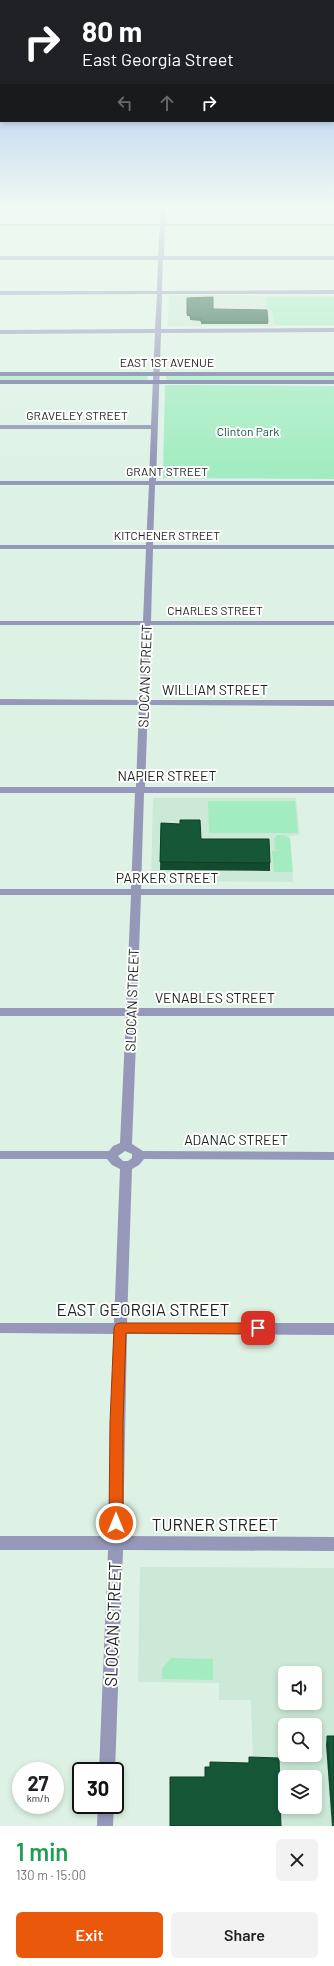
<!DOCTYPE html>
<meta charset="utf-8">
<style>
body{margin:0;font-family:Barlow,sans-serif;background:#f2f2f2;color:#202124;height:100vh;display:flex;flex-direction:column;font-size:15px;white-space:nowrap}
*{box-sizing:border-box;margin:0}
p{font-size:13px;color:#757577}
.icon{flex:none;width:22px;height:22px;fill:none;stroke:currentColor;stroke-width:2;stroke-linecap:round;stroke-linejoin:round}
.map{position:relative;height:1826px;overflow:hidden}
.side{display:flex;flex-direction:column;background:#fff;flex:1}
.side>*{flex:none}
.banner{position:absolute;left:0px;top:0px;width:334px;height:122px;box-shadow:0 2px 6px #0003;background:#202124;color:#fff;overflow:hidden}
.tools{position:absolute;left:278px;top:1666px;display:grid;gap:8px}
.tools a{display:grid;place-items:center;width:44px;height:44px;border-radius:6px;background:#fff;box-shadow:0 2px 6px #0003;font-size:20px}
.speed{position:absolute;left:12px;top:1762px;display:flex;gap:8px;font-size:20px;font-weight:700;text-align:center}
.speed>*{display:grid;place-content:center;width:52px;height:52px;border-radius:50%;background:#fff;box-shadow:0 2px 6px #0003;line-height:1}
.speed small{font-size:10px;font-weight:400}
.speed .limit{border:2px solid #111;border-radius:6px;background:#fff;color:#111}
.pin{position:absolute;display:grid;place-items:center;width:34px;height:34px;color:#fff;margin:-17px;border-radius:8px;box-shadow:0 2px 6px #0006}
.me{position:absolute;width:44px;margin:-22px;rotate:0deg;stroke-linejoin:round;filter:drop-shadow(0 0 3px #0008)}
.turn{display:flex;align-items:center;gap:14px;height:84px;padding:0 16px;font-size:18px}
.turn .icon{width:52px;height:52px;stroke-width:2.5}
.turn b{display:block;font-size:28px;line-height:34px}
.lanes{display:flex;align-items:center;height:38px;padding:0 16px;background:#0003;justify-content:center;gap:20px;direction:ltr}
.lanes .off{opacity:.35}
.round{display:grid;place-items:center;flex:none;width:42px;height:42px;border-radius:6px;background:#f2f2f2}
.overview{display:flex;align-items:center;justify-content:space-between;height:68px;padding:0 16px}
h1{font-size:24px;font-weight:600;line-height:30px;color:#1e9e55}
.cta{display:flex;gap:8px;margin-top:auto;padding:8px 16px}
.cta a{flex:1;height:46px;border-radius:6px;background:#ea580c;color:#fff;font-size:16px;font-weight:600;line-height:46px;text-align:center}
.cta a+a{background:#f2f2f2;color:#202124}
.map>svg:first-child{display:block}
.built{fill:#cce8d6;fill-rule:evenodd}
.green{fill:#a3ecc1}
.lines{fill:none;stroke-linecap:round;stroke-linejoin:round}
.minor{fill:#9598b8;fill-rule:evenodd}
.secondary{fill:#6c709e;fill-rule:evenodd}
.wall{fill:#134b30}
.building{fill:#165738;stroke:#0f3d27}
.route{fill:#ea580c;stroke:#983908}
.labels{text-anchor:middle;stroke-width:4;stroke-linejoin:round;paint-order:stroke}
.far-street-label{font-size:12px;fill:#1b231e;stroke:#fff}
.far-park-label{font-size:12px;fill:#145335;stroke:#fff}
.street-label{font-size:14px;fill:#1b231e;stroke:#fff}
.near-street-label{font-size:17px;fill:#1b231e;stroke:#fff}
</style>
<div class="map">
<svg width="334" height="1826" viewBox="0 0 334 1826">
<rect width="100%" height="100%" fill="#ddf2e5"/>
<g class="built">
<polygon points="169,295 334,296 334,326 168,326"/>
<polygon points="153,798 296,798 300,835 290,836 293,882 151,881"/>
<path d="M140,1567l194,1v258h-52l-3,-62h-26l-2,-64h-32v-17l-81,-1zM285,1673h30v30h-30zM285,1725h30v30h-30zM285,1777h30v30h-30z"/>
</g>
<g class="green">
<polygon points="266,297 334,297 334,325 277,325 274,323 272,310 267,310"/>
<polygon points="0,375 148,376 147,380 0,381"/>
<polygon points="334,375 334,381 167,381 166,376"/>
<polygon points="165,385 334,386 334,479 163,478"/>
<polygon points="208,801 295,801 298,833 209,833"/>
<polygon points="277,835 283,835 290,839 293,872 274,872 272,851 280,851 275,850 274,839"/>
<polygon points="171,1658 213,1659 213,1680 162,1679 162,1669"/>
</g>
<g class="lines">
<g class="minor">
<path d="M161,206h4v18h169v2h-169l-1,30h170v4h-171l-1,31 172,-1v4h-172l-1,35 173,-1v4l-173,1 -5,148h178v4h-179l-2,60h181v4h-181l-2,72h183v4h-184l-2,75h186v6l-186,-1 -3,82h189v6h-190l-3,96h193v6h-193l-4,113h197v8h-197l-5,128 11,7 191,1v8l-190,-1 -5,6 -7,4 -5,154h207v12l-207,-1 -4,202 211,1v14l-211,-1 -8,221h-16l9,-221h-108v-14h108l6,-202 -114,-1v-10h114l6,-154 -8,-4 -5,-6h-107v-8h109l4,-5 7,-3 6,-127h-126v-8h126l5,-113h-131v-6h131l4,-96h-135v-6h136l3,-82h-139v-6l139,1 4,-75h-143v-4h143l3,-72h-146v-4h146l3,-60h-149v-4h149l2,-52h-151v-4h151l4,-92 -155,1v-4l155,-1 2,-35 -157,1v-4h157l1,-31h-158v-4h158l2,-30h-160v-2h160zM125,1151l7,3v4l-4,3h-5l-5,-5z"/>
<polygon points="98,1805 114,1805 113,1826 97,1826"/>
</g>
<g class="secondary">
<rect x="0" y="372" width="334" height="4"/>
<rect x="0" y="380" width="334" height="4"/>
</g>
</g>
<g class="wall">
<polygon points="187,298 213,309 268,322 268,324 201,324 201,321 190,320 190,316 187,316"/>
<polygon points="161,823 201,839 270,863 270,871 160,870"/>
<polygon points="327,1736 334,1826 332,1826 326,1745"/>
</g>
<g class="building">
<polygon points="213,297 213,309 267,310 268,322 201,322 201,319 190,318 190,314 187,314 187,298"/>
<polygon points="180,820 200,820 201,839 269,839 270,863 160,862 161,823 180,824"/>
<polygon points="327,1736 334,1736 334,1823"/>
<polygon points="249,1757 279,1758 281,1826 170,1826 170,1777 205,1777 205,1767 210,1767 210,1762 249,1763"/>
</g>
<linearGradient id="sky" x2="0" y2="1"><stop stop-color="#96b9f0"/><stop offset="0.45" stop-color="#f0f9f3"/><stop offset="1" stop-color="#f0f9f3" stop-opacity="0"/></linearGradient>
<rect width="334" height="462" fill="url(#sky)"/>
<polygon class="route" points="120,1323 258,1323 262,1325 264,1328 262,1332 258,1334 126,1333 123,1422 123,1523 121,1527 116,1529 111,1527 109,1523 110,1422 114,1328 116,1324"/>
<g class="labels">
<g class="far-street-label">
<text x="167" y="367">EAST 1ST AVENUE</text>
<text x="77" y="420">GRAVELEY STREET</text>
<text x="167" y="476">GRANT STREET</text>
<text x="167" y="540">KITCHENER STREET</text>
<text x="215" y="615">CHARLES STREET</text>
</g>
<g class="far-park-label">
<text x="248" y="436">Clinton Park</text>
</g>
<g class="street-label">
<text transform="translate(145 676) rotate(-88)" y="5">SLOCAN STREET</text>
<text x="215" y="695">WILLIAM STREET</text>
<text x="167" y="781">NAPIER STREET</text>
<text x="167" y="883">PARKER STREET</text>
<text x="215" y="1003">VENABLES STREET</text>
<text transform="translate(132 1000) rotate(-88)" y="5">SLOCAN STREET</text>
<text x="236" y="1145">ADANAC STREET</text>
</g>
<g class="near-street-label">
<text x="143" y="1316">EAST GEORGIA STREET</text>
<text x="215" y="1531">TURNER STREET</text>
<text transform="translate(113 1624) rotate(-88)" y="6">SLOCAN STREET</text>
</g>
</g>
</svg>
<div class="tools">
<a><svg class="icon" aria-label="sound" viewBox="0 0 24 24"><path d="M4 9h4l5-4v14l-5-4H4zM17 9q2 3 0 6"/></svg></a>
<a><svg class="icon" aria-label="search" viewBox="0 0 24 24"><circle cx="10" cy="10" r="6"/><path d="M15 15l6 6"/></svg></a>
<a><svg class="icon" aria-label="layers" viewBox="0 0 24 24"><path d="M12 4l9 5-9 5-9-5zM3 14l9 5 9-5"/></svg></a>
</div>
<div class="speed"><div>27<small>km/h</small></div><div class="limit">30</div></div>
<div class="pin" style="left:258px;top:1328px;background:#d93025"><svg class="icon" aria-label="arrive" viewBox="0 0 24 24"><path d="M6 21V4h12l-3 4 3 4H6"/></svg></div>
<svg class="me" style="left:116px;top:1523px" viewBox="-20 -20 40 40"><circle r="17" fill="#ea580c" stroke="#fff" stroke-width="3"/><path d="M0-11L8 9 0 5-8 9z" fill="#fff"/></svg>
<div class="banner">
<div class="turn"><svg class="icon" aria-label="right" viewBox="0 0 24 24"><path d="M7 20v-9h11M14 6l5 5-5 5"/></svg><div><b>80 m</b>East Georgia Street</div></div>
<div class="lanes"><svg class="icon off" aria-label="left" viewBox="0 0 24 24"><path d="M17 20v-9H6M10 6l-5 5 5 5"/></svg><svg class="icon off" aria-label="ahead" viewBox="0 0 24 24"><path d="M12 20V5M6 11l6-6 6 6"/></svg><svg class="icon" aria-label="right" viewBox="0 0 24 24"><path d="M7 20v-9h11M14 6l5 5-5 5"/></svg></div>
</div>
</div>
<section class="side">
<div class="overview"><div><h1>1 min</h1><p>130 m · 15:00</p></div><a class="round"><svg class="icon" aria-label="close" viewBox="0 0 24 24"><path d="M6 6l12 12M18 6L6 18"/></svg></a></div>
<div class="cta"><a>Exit</a><a>Share</a></div>
</section>
